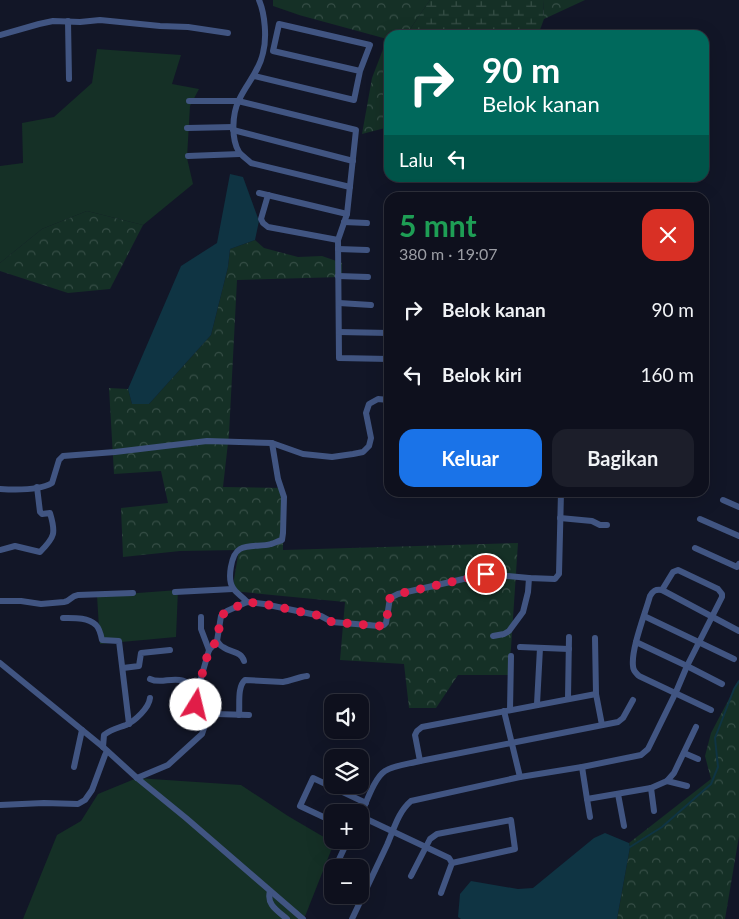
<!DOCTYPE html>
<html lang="id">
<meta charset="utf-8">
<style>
body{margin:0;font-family:Lato,sans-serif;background:#1c1e2a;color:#f1f3f6;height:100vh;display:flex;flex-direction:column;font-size:19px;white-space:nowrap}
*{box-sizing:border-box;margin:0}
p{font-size:16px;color:#9b9da4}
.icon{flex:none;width:28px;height:28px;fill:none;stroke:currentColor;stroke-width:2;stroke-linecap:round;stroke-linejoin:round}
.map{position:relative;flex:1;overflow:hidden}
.side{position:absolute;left:384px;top:192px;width:325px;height:305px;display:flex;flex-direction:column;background:#0e101d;border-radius:15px;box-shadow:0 5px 20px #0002,0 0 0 1px #2e303b}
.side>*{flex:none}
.hud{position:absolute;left:384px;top:30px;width:325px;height:152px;border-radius:15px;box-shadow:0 5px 20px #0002,0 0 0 1px #2e303b;background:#00695c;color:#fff;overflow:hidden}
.buttons{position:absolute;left:324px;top:694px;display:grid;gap:10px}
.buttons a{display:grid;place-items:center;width:45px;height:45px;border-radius:10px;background:#0e101d;box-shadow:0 5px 20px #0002,0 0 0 1px #2e303b;font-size:25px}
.pin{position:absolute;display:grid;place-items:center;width:42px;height:42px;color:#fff;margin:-21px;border:2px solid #fff;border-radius:50%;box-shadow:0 1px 5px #0007}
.me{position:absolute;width:55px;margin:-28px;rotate:9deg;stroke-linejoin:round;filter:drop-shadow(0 0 4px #0008)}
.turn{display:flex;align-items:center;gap:18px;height:105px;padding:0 15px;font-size:22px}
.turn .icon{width:65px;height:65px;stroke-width:2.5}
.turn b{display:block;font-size:35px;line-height:42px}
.then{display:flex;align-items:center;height:48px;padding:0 15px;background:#0003;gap:10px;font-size:19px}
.round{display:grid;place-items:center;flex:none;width:52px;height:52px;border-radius:15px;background:#1c1e2a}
.summary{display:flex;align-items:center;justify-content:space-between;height:85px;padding:0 15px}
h1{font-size:30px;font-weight:700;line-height:38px;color:#1e9e55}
.cta{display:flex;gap:10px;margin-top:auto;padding:10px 15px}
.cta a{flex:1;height:58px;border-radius:15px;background:#1a73e8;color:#fff;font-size:20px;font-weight:700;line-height:58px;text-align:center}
.cta a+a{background:#1c1e2a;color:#f1f3f6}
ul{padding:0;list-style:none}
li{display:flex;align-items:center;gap:15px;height:65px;padding:0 15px}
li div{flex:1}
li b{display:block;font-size:19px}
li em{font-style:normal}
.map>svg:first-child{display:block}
.green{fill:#153026}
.forest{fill:url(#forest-crowns)}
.wetland{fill:url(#wetland-marsh)}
.water{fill:#0f3443}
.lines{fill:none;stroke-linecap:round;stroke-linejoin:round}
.stream{stroke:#0f3443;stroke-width:2}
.street{stroke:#415582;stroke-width:6}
.route{stroke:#e11d48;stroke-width:9;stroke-dasharray:0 16.2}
</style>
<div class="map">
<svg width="739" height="919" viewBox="0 0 739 919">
<defs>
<pattern id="forest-crowns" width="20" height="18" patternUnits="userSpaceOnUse" patternTransform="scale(1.25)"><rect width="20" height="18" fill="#153026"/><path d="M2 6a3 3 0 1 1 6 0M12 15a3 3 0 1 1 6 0" fill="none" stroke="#364e46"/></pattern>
<pattern id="wetland-marsh" width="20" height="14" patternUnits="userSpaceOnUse" patternTransform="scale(1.25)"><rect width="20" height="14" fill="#153026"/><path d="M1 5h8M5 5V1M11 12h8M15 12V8" fill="none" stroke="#364e46"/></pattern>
</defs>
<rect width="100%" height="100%" fill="#121627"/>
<g class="green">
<polygon points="273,0 299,0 299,15 273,6"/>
<polygon points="97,49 181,55 172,84 199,89 190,106 187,158 193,184 143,225 87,211 42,229 0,263 0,166 23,163 22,123 54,117 92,83"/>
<polygon points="178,590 176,637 100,644 97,596"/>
<polygon points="137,778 241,785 288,816 334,843 304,919 23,919 57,835 81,821 98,794"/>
</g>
<g class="forest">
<polygon points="299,0 430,0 406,35 389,35 389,127 362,134 372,78 387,39 299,15"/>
<polygon points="543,0 585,0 544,19"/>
<polygon points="87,211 143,225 110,289 68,293 0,271 0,263 42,229"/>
<polygon points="255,240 264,248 298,257 322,256 342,263 342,277 237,280 229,434 223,487 283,488 283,550 518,543 511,648 508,675 458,675 436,708 409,708 404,664 340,660 345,602 232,591 239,550 180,551 123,557 121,508 168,503 161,471 114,474 109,388 128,389 132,404 149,404 211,335 228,267 230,249"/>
<polygon points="739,680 739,836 725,919 617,919 630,847 629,843 711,779 705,756 711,733"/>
</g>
<polygon class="wetland" points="430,0 543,0 544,19 538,35 406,35"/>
<g class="water">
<polygon points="230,174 243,177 259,221 255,240 230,249 228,267 211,335 149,404 132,404 128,389 181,266 217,243"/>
<polygon points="605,833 629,843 630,847 617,919 461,919 458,917 460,894 471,881 518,889 533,888 594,838"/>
</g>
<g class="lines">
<polyline class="stream" points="630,847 662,827 711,784 718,767 715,738 734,689 739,681"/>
<g class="street">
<path d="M259,0c6,14 8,38 4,53 -4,19 -17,31 -24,47 -7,14 -8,39 0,52 3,4 8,7 12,11l99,24"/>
<polyline points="68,21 69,79"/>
<polyline points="0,35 39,24 53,21 80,22 100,20 160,26 188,27 228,33"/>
<polyline points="254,76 354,100 360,71 370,45 279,24 273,51 360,71"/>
<polyline points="189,101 238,101 356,130 347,214 338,240 339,358 389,359"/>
<polyline points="187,128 233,127"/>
<polyline points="233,130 353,161"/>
<polyline points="188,156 240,154"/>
<polyline points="259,193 347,214"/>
<polyline points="268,195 261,219 263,223 268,227 338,240"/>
<polyline points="344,222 367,223"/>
<polyline points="338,249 367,250"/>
<polyline points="338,276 368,277"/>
<polyline points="339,303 371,305"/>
<polyline points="339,332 389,333"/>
<path d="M0,489c15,1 40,1 52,-6l7,-23 4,-4 52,-4 92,-11 65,2 31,11 29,3 21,-3 10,-2 6,-6 2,-8 -5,-25 3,-9 9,-5 11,1"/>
<polyline points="723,500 739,507"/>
<polyline points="560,518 592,521 600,525 607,525"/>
<polyline points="700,519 739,536"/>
<polyline points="695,548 737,567 739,564"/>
<path d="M0,550l15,-4 25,6c15,-15 16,-19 10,-39l-8,1 -2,-2 -3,-25"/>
<polyline points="175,592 233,589"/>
<path d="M0,601h21l20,3 23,-2c7,-1 6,-6 14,-7l55,-2"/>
<path d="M247,602c-4,-5 -11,-9 -14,-14 -6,-9 -2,-34 7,-39 9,-5 21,-2 31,-5 4,-1 7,-3 11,-4l1,-7 1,-36 -6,-18 -6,-36"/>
<polyline points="644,616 734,659"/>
<polyline points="201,617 201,629 209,650"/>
<path d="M63,618c11,0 24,-1 33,7 3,3 5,10 6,15l17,1 10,83"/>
<polyline points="493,636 504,634 509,631 523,612 528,592 529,578"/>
<polyline points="595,638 596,694 602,725"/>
<path d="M217,641c2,2 3,5 6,6 8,6 18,4 21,14"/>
<polyline points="636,642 687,666 722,684"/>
<polyline points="520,647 569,649"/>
<polyline points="0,663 103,747 137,778 186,818 303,919"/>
<polyline points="123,668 139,666 141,653 170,650"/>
<path d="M150,679c10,5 19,-1 30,1 7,1 13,6 19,10"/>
<polyline points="568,698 569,637"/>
<polyline points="537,704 540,648"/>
<polyline points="197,710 216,714 249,715"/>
<polyline points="510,710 511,656"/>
<path d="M711,710l-72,-34c-3,-3 -6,-5 -6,-10 -2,-17 12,-52 17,-70 3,-5 5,-7 12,-6l77,41"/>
<polyline points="504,711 520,777"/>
<path d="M239,715c1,-11 -2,-28 6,-35l38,2c8,-1 15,-5 24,-6"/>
<path d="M103,747l1,-12c7,-6 14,-7 22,-10 9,-4 23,-17 24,-27"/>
<polyline points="684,753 698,759"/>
<polyline points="420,761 415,735 417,731 422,727 596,694"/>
<polyline points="74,767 82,730"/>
<polyline points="582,767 587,799 651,788 667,781 674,773 696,727"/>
<polyline points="137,778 168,765 202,734 204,728 204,725 197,705 199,690 201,678 209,650 217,641 221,616 227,611 247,602 264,604 321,616 332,622 379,626 384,625 386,623 390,598 398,594 485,574 529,578 555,579 559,574 561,492"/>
<polyline points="667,781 687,786"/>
<polyline points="651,788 654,811"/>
<polyline points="618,794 624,826"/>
<polyline points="587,799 590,817"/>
<polyline points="0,805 44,803 78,804 85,800 92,790 105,755 107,751"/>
<path d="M360,816c6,-12 14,-38 25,-45 10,-6 24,-7 35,-10l198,-39 5,-4 10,-18"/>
<polyline points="360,816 449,858 452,863 441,893"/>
<polyline points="332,821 300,806 313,778 366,803"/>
<polyline points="335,868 348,840"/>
<polyline points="411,876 430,839 437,834 511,820 515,849 452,863"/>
<polyline points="327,882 332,872"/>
<path d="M270,891c-4,14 8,20 17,28"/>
<path d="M352,919c12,-25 23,-49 35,-74 7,-16 11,-33 24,-44l109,-24 62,-10 59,-12 7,-6 28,-57 11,-26 35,-69v-3l-4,-5 -40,-19 -5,2 -11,18"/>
</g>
</g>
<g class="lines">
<polyline class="route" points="196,705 201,678 209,650 217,641 221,616 227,611 247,602 264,604 321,616 332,622 379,626 384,625 386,623 390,598 398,594 486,574"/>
</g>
</svg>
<div class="buttons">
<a><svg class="icon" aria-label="sound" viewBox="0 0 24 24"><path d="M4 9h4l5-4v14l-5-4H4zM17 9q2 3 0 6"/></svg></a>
<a><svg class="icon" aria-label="layers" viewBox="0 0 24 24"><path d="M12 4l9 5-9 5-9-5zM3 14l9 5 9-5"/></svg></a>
<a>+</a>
<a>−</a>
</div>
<div class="pin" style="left:486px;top:574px;background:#d93025"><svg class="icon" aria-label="arrive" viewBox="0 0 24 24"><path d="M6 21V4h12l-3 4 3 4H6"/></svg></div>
<svg class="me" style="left:196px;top:705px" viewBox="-20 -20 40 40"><circle r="19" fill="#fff"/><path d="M0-13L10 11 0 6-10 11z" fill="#e11d48"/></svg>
<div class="hud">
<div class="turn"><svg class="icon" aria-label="right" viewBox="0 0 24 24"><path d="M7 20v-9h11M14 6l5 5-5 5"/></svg><div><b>90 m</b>Belok kanan</div></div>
<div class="then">Lalu<svg class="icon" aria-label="left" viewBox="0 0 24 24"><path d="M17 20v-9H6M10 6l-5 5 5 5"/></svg></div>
</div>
<section class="side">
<div class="summary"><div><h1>5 mnt</h1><p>380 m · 19:07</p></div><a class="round" style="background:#d93025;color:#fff"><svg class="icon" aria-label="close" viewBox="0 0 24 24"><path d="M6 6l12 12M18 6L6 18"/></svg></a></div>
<ul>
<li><svg class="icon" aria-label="right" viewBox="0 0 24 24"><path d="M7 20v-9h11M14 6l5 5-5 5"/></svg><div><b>Belok kanan</b></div><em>90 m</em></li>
<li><svg class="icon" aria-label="left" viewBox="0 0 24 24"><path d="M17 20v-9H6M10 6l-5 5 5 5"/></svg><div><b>Belok kiri</b></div><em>160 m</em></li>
</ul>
<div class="cta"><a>Keluar</a><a>Bagikan</a></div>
</section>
</div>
